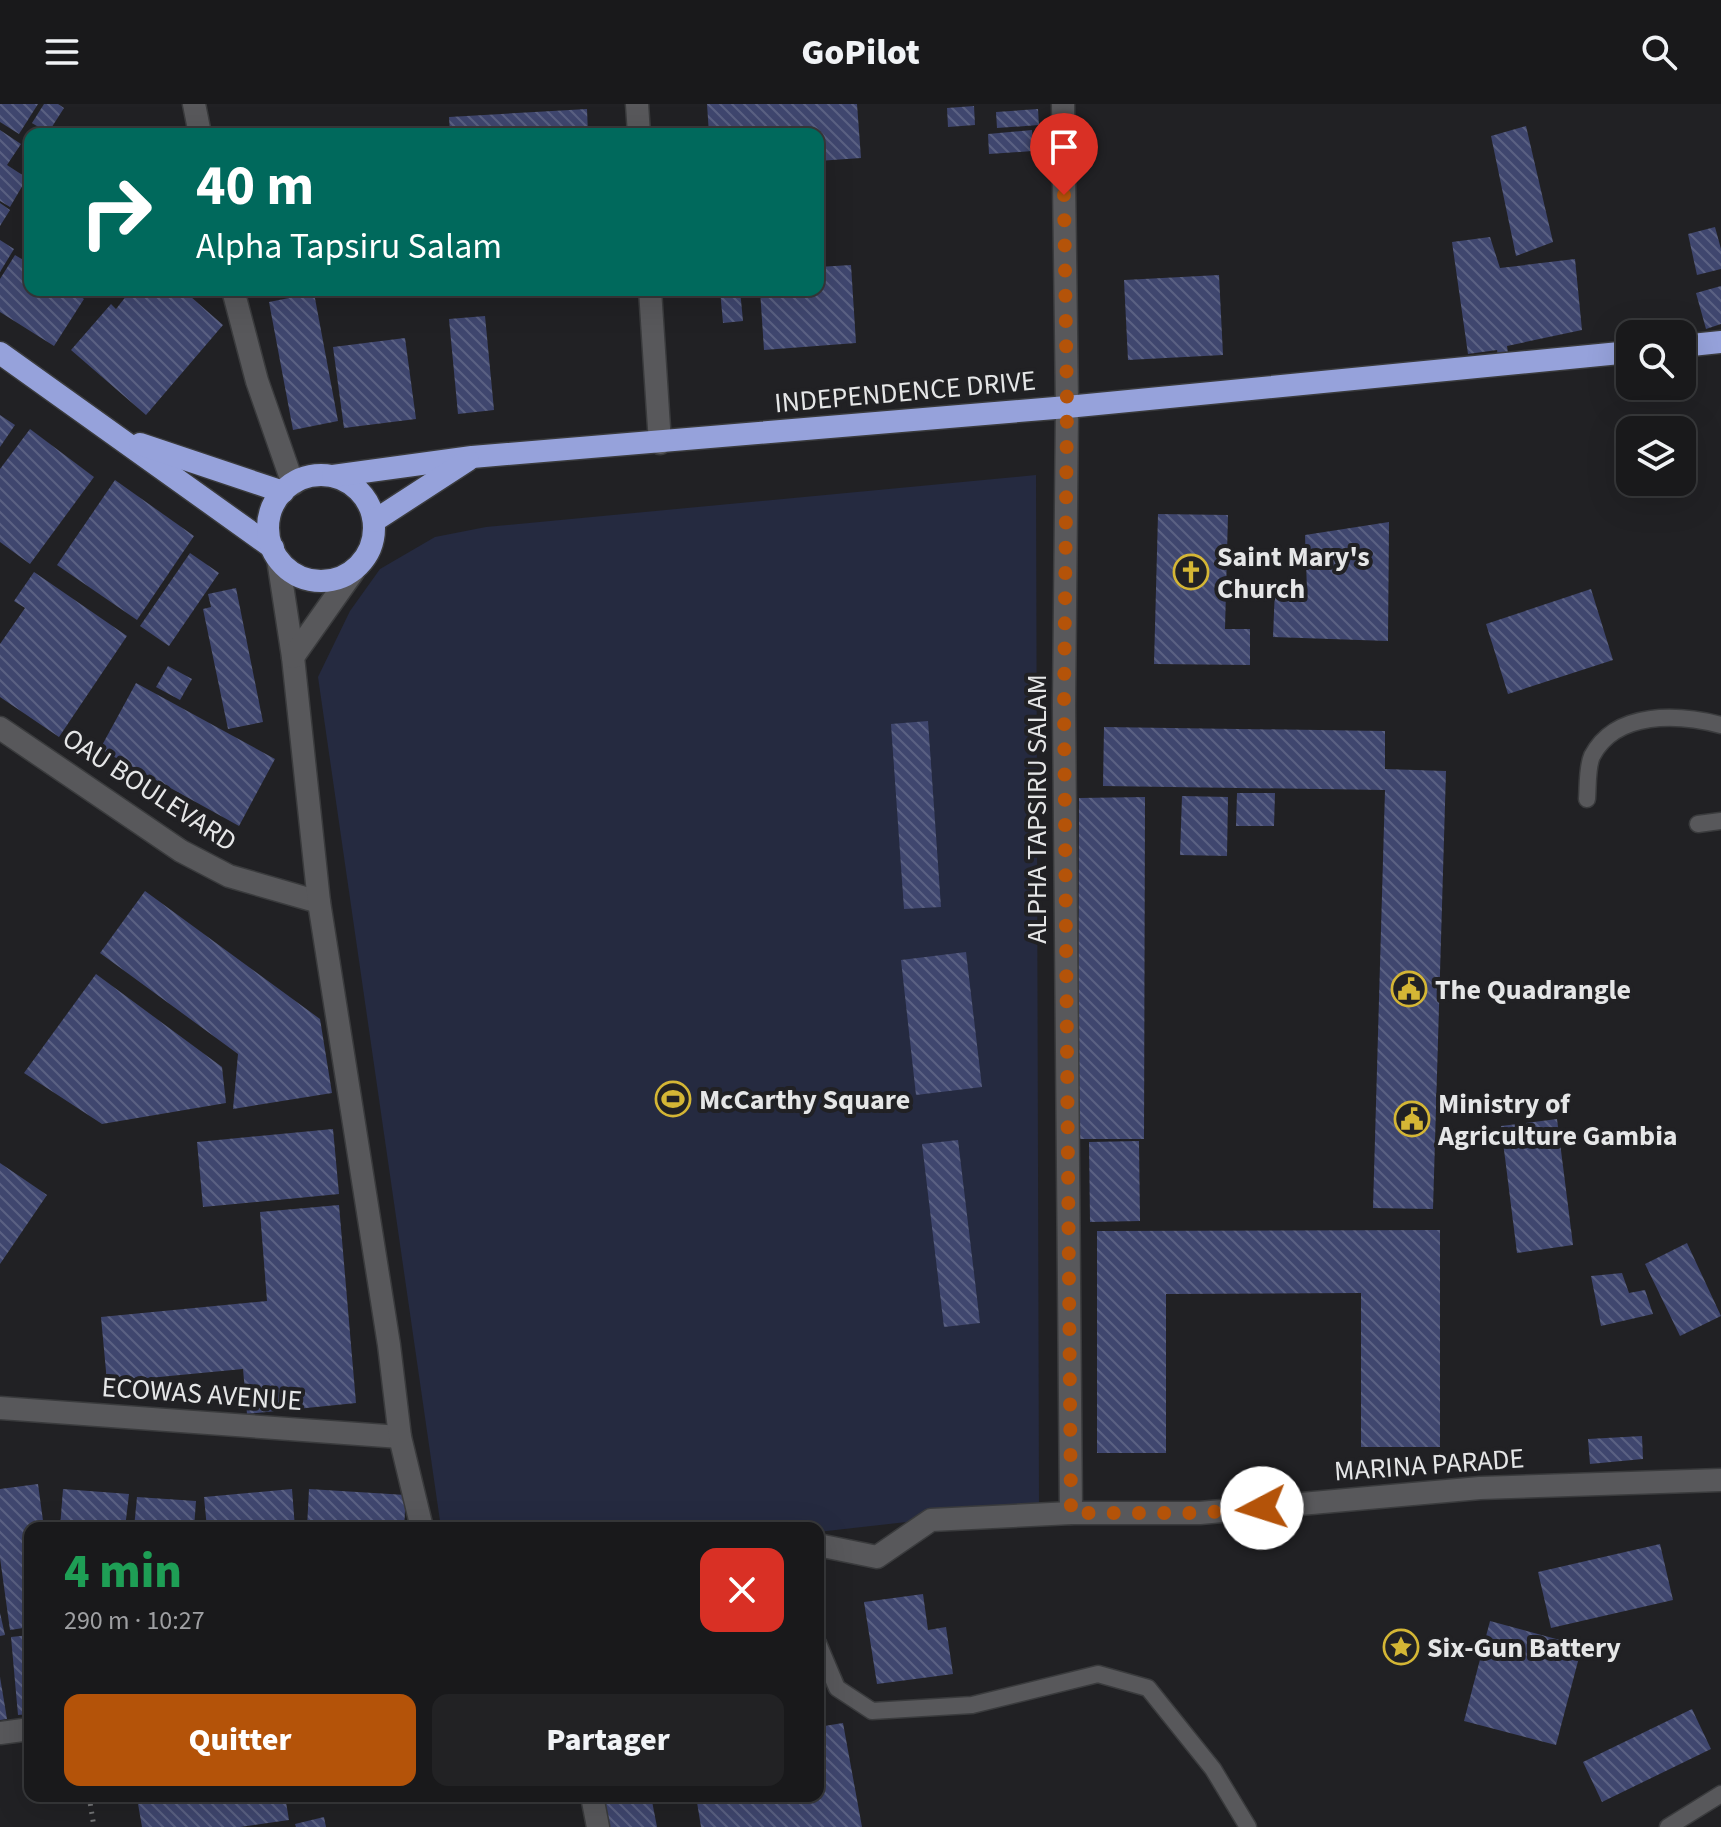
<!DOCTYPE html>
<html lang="fr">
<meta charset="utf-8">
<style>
body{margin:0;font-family:"Source Sans 3",sans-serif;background:#222224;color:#f1f3f6;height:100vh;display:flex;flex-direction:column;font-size:30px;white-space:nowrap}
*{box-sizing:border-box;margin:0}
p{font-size:26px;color:#9fa0a3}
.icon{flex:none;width:44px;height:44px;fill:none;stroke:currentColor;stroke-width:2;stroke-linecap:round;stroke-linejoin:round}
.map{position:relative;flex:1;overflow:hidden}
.sheet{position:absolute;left:24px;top:1418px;width:800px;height:280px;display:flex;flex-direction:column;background:#19191b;border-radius:16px;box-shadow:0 8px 32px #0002,0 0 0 2px #37383a}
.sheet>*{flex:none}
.hud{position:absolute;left:24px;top:24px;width:800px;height:168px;border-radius:16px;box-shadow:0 8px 32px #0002,0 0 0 2px #37383a;background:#00695c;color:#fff;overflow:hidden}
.controls{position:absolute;left:1616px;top:216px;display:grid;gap:16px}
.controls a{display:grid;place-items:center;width:80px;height:80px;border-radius:16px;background:#19191b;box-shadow:0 8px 32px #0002,0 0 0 2px #37383a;font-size:40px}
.pin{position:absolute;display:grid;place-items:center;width:68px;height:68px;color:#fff;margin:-82px -34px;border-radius:50% 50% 50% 0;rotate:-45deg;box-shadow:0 0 8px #0007}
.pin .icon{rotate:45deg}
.me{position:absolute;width:88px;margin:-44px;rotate:265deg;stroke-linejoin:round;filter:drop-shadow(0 0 6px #0008)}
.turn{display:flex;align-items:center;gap:28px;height:168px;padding:0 40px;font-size:36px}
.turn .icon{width:104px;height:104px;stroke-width:2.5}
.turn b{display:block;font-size:56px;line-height:68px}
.round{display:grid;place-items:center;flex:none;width:84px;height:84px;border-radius:16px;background:#222224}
.headline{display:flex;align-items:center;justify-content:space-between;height:136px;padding:0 40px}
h1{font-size:48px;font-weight:800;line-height:60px;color:#1e9e55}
.action{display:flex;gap:16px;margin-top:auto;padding:16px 40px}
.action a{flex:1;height:92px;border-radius:16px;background:#b45309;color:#fff;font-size:32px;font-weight:800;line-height:92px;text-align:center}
.action a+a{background:#222224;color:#f1f3f6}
header{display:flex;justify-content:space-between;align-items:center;height:104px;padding:0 40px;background:#19191b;font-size:36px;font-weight:800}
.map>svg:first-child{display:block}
.grass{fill:#252a40}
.building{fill:url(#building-back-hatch)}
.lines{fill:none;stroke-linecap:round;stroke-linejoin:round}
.service-casing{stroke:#3a3b3d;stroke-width:19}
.minor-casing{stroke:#3a3b3d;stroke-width:25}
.tertiary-casing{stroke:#3a3b3d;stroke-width:25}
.trunk-casing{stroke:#3a3b3d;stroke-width:25}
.path{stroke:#737476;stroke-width:5;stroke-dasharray:2 6;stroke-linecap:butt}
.service{stroke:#58585b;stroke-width:16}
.minor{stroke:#58585b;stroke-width:22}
.tertiary{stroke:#58585b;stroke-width:22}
.trunk{stroke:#96a2db;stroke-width:22}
.route{stroke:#b45309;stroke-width:14;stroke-dasharray:0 25.2}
.labels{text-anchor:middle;stroke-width:8;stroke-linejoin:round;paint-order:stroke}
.street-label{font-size:28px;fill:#e5e6e7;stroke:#212124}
.poi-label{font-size:28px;font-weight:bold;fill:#e5e6e7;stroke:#212124;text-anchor:start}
</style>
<header><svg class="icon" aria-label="menu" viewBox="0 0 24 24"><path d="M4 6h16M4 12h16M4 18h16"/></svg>GoPilot<svg class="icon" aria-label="search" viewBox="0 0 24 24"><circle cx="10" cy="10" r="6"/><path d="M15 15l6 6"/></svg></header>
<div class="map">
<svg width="1721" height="1723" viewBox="0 0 1721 1723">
<defs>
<pattern id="building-back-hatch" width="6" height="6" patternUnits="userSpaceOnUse" patternTransform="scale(2)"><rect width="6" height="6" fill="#3f466e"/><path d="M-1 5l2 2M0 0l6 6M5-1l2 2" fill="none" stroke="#5b6183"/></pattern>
</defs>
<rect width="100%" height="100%" fill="#212124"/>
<polygon class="grass" points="1036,371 1039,1403 818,1428 818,1424 441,1424 318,573 350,507 380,465 435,433 486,423"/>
<g class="building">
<polygon points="0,0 38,0 19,30 0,18"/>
<polygon points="44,0 58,0 64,4 48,29 32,19"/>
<polygon points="707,0 857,0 861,54 818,57 818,30 709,30"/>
<polygon points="974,2 975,21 948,23 947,4"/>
<polygon points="587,5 588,30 450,30 449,13"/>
<polygon points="1038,5 1039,21 997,24 996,8"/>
<polygon points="1526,22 1553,138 1516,152 1491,32"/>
<polygon points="0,26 21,40 7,61 27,74 10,103 0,97"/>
<polygon points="1032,26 1033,47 989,50 988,30"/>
<polygon points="0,99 10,106 0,122"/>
<polygon points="1715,123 1721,145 1721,165 1697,171 1688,130"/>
<polygon points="1490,133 1500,164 1575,155 1582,226 1507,242 1509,256 1499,257 1497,246 1468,250 1452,138"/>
<polygon points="0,136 14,145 0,168"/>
<polygon points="15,151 30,160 30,186 70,186 84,195 54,242 0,208 0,175"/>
<polygon points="851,161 856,239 764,246 760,186 818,186 818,163"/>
<polygon points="1219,171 1223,251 1128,256 1124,176"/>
<polygon points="1721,182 1721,220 1706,225 1696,189"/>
<polygon points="131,186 183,186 223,221 146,311 71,246 111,200 116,205"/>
<polygon points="720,186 740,186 743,217 723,219"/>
<polygon points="314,189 338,317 293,326 269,198"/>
<polygon points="485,212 494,306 458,310 449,215"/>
<polygon points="405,234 416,315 344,324 333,243"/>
<polygon points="0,311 15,321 0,343"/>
<polygon points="30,325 94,373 30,460 0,438 0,365"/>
<polygon points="115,376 194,432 137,516 57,461"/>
<polygon points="1158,410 1228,411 1225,525 1250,525 1250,561 1154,560"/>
<polygon points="1389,418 1388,537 1273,533 1275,484 1307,486 1305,431"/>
<polygon points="190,449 219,469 169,542 140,522"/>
<polygon points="34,468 127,532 59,633 0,593 0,540 25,504 14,497"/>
<polygon points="236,484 263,618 228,625 203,505 211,503 208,490"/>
<polygon points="1591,485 1613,556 1508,590 1486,520"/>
<polygon points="168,562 192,575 180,596 156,583"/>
<polygon points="136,579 275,655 239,722 100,645"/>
<polygon points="928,617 941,803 904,805 891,620"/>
<polygon points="1104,623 1385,627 1385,665 1446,667 1433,1105 1373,1104 1385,686 1103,682"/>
<polygon points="1237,689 1275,689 1274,722 1236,722"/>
<polygon points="1182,692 1228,693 1227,752 1180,751"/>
<polygon points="1145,693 1144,1035 1078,1035 1079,694"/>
<polygon points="145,787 320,915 332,989 233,1005 238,950 100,849"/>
<polygon points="966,848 982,983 916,991 901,856"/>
<polygon points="96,870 222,963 226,999 102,1020 24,969"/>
<polygon points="1557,1015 1573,1141 1517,1149 1501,1022"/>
<polygon points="333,1025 339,1090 203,1103 197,1038"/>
<polygon points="958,1036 980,1219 944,1223 922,1040"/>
<polygon points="1139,1037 1140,1117 1090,1118 1089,1038"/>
<polygon points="0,1059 47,1091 0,1160"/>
<polygon points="339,1101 356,1299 247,1310 243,1265 107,1278 101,1213 267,1197 260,1108"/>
<polygon points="1440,1126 1440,1343 1361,1343 1361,1189 1166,1190 1166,1349 1097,1349 1097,1127"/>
<polygon points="1687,1139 1721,1212 1680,1232 1645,1160"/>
<polygon points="1622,1169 1629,1189 1645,1186 1653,1210 1601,1222 1591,1172"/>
<polygon points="1642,1332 1643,1355 1590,1360 1588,1335"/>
<polygon points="38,1380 44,1424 30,1424 30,1523 10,1526 0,1454 0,1385"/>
<polygon points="63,1385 129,1390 125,1424 60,1424"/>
<polygon points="292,1385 295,1424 207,1424 204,1393"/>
<polygon points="309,1385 406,1391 404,1424 307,1424"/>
<polygon points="137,1393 196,1397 194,1424 134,1424"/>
<polygon points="1660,1440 1673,1496 1551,1524 1538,1468"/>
<polygon points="923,1490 928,1526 946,1523 953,1570 877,1580 864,1498"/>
<polygon points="0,1509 5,1531 0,1532"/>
<polygon points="1490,1517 1582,1542 1556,1641 1464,1617"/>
<polygon points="30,1531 30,1610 18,1611 11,1533"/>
<polygon points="0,1573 7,1615 0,1616"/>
<polygon points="1692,1605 1711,1645 1602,1698 1583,1658"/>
<polygon points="843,1619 862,1723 701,1723 696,1692 818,1692 818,1623"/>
<polygon points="149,1692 285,1692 289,1716 240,1723 142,1723 137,1694"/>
<polygon points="599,1692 651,1692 657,1723 605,1723"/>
<polygon points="324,1713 326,1723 296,1723 295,1720"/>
</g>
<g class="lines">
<g class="service-casing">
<g id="service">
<path d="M1587,695c1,-13 0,-32 5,-43 24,-46 87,-42 129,-31"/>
<polyline points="1698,720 1721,717"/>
<polyline points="818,1539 837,1584 872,1607 972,1601 1098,1570 1148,1584 1213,1665 1248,1723"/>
<polyline points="1668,1723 1721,1690"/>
</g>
</g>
<g class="minor-casing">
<g id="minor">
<polyline points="637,0 639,30"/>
<polyline points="1063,0 1067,303 1064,602 1071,1409"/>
<polyline points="650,186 660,339"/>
<polyline points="0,624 181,747 229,772 319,798"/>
<polyline points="0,1304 400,1333"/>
<polyline points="592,1692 598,1723"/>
</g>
</g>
<g class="tertiary-casing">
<g id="tertiary">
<polyline points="194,0 200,30"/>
<polyline points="233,186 257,277 293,380"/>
<polyline points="278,455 293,553 319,798 389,1241 400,1333 422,1424"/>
<polyline points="293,553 353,468"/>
<polyline points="818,1441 877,1453 931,1416 1071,1409 1200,1409 1480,1384 1721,1376"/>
<polyline points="0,1629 30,1625"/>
</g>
</g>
<g class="trunk-casing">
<g id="trunk">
<polyline points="1682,242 1721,238"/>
<polyline points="0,249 273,444"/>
<polyline points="140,340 283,388"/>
<circle cx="321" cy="424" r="53"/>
<polyline points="333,372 472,353 1067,303 1630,248"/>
<polyline points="374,417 468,356"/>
</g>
</g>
<polyline class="path" points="89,1692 94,1723"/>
<use href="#service" class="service"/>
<use href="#minor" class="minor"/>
<use href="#tertiary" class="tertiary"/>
<use href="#trunk" class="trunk"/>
</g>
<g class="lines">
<polyline class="route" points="1064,91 1067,303 1064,602 1071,1409 1200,1409 1262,1404"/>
</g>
<defs>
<g id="church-ring" transform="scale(1.8)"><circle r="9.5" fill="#212124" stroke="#d4b635" stroke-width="1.5"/><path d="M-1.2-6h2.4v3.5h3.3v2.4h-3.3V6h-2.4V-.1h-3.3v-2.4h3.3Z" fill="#d4b635"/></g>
<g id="civic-ring" transform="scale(1.8)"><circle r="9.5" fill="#212124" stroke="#d4b635" stroke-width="1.5"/><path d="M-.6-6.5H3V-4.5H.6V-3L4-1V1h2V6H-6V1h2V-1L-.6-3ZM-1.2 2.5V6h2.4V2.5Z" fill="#d4b635"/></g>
<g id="stadium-ring" transform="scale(1.8)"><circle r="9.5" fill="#212124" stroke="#d4b635" stroke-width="1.5"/><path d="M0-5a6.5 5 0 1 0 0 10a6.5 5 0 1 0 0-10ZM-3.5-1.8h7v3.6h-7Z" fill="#d4b635"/></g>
<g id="sight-ring" transform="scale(1.8)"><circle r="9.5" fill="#212124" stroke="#d4b635" stroke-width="1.5"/><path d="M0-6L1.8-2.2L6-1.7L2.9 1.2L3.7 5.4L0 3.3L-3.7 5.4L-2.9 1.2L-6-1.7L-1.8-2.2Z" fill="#d4b635"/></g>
</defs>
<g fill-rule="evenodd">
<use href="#church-ring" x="1191" y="468"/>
<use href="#civic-ring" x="1409" y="885"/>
<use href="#stadium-ring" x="673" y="995"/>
<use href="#civic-ring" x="1412" y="1015"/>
<use href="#sight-ring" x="1401" y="1543"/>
</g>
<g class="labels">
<g class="street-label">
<text transform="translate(905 287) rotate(-5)" y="10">INDEPENDENCE DRIVE</text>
<text transform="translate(150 685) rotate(33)" y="10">OAU BOULEVARD</text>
<text transform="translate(1036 705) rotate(-90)" y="10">ALPHA TAPSIRU SALAM</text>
<text transform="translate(202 1289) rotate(4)" y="10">ECOWAS AVENUE</text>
<text transform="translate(1429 1360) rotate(-4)" y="10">MARINA PARADE</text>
</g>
<g class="poi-label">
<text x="1217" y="462">Saint Mary's<tspan x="1217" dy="32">Church</tspan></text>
<text x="1435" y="895">The Quadrangle</text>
<text x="699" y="1005">McCarthy Square</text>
<text x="1438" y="1009">Ministry of<tspan x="1438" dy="32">Agriculture Gambia</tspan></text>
<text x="1427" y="1553">Six-Gun Battery</text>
</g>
</g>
</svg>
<div class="controls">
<a><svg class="icon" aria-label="search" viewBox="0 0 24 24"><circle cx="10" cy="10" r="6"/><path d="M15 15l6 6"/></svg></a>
<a><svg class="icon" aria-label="layers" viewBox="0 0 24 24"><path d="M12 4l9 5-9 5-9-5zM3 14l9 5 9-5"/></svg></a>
</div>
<div class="pin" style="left:1064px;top:91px;background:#d93025"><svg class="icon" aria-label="arrive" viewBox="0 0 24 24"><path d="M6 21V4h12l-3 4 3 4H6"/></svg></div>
<svg class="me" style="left:1262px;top:1404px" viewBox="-20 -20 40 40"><circle r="19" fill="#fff"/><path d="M0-13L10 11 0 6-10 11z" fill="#b45309"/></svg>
<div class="hud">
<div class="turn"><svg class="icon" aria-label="right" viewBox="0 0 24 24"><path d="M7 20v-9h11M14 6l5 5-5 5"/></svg><div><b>40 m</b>Alpha Tapsiru Salam</div></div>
</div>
<section class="sheet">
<div class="headline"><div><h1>4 min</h1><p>290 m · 10:27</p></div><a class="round" style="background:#d93025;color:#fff"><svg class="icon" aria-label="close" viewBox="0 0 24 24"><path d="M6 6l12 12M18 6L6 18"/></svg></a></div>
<div class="action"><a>Quitter</a><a>Partager</a></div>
</section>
</div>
